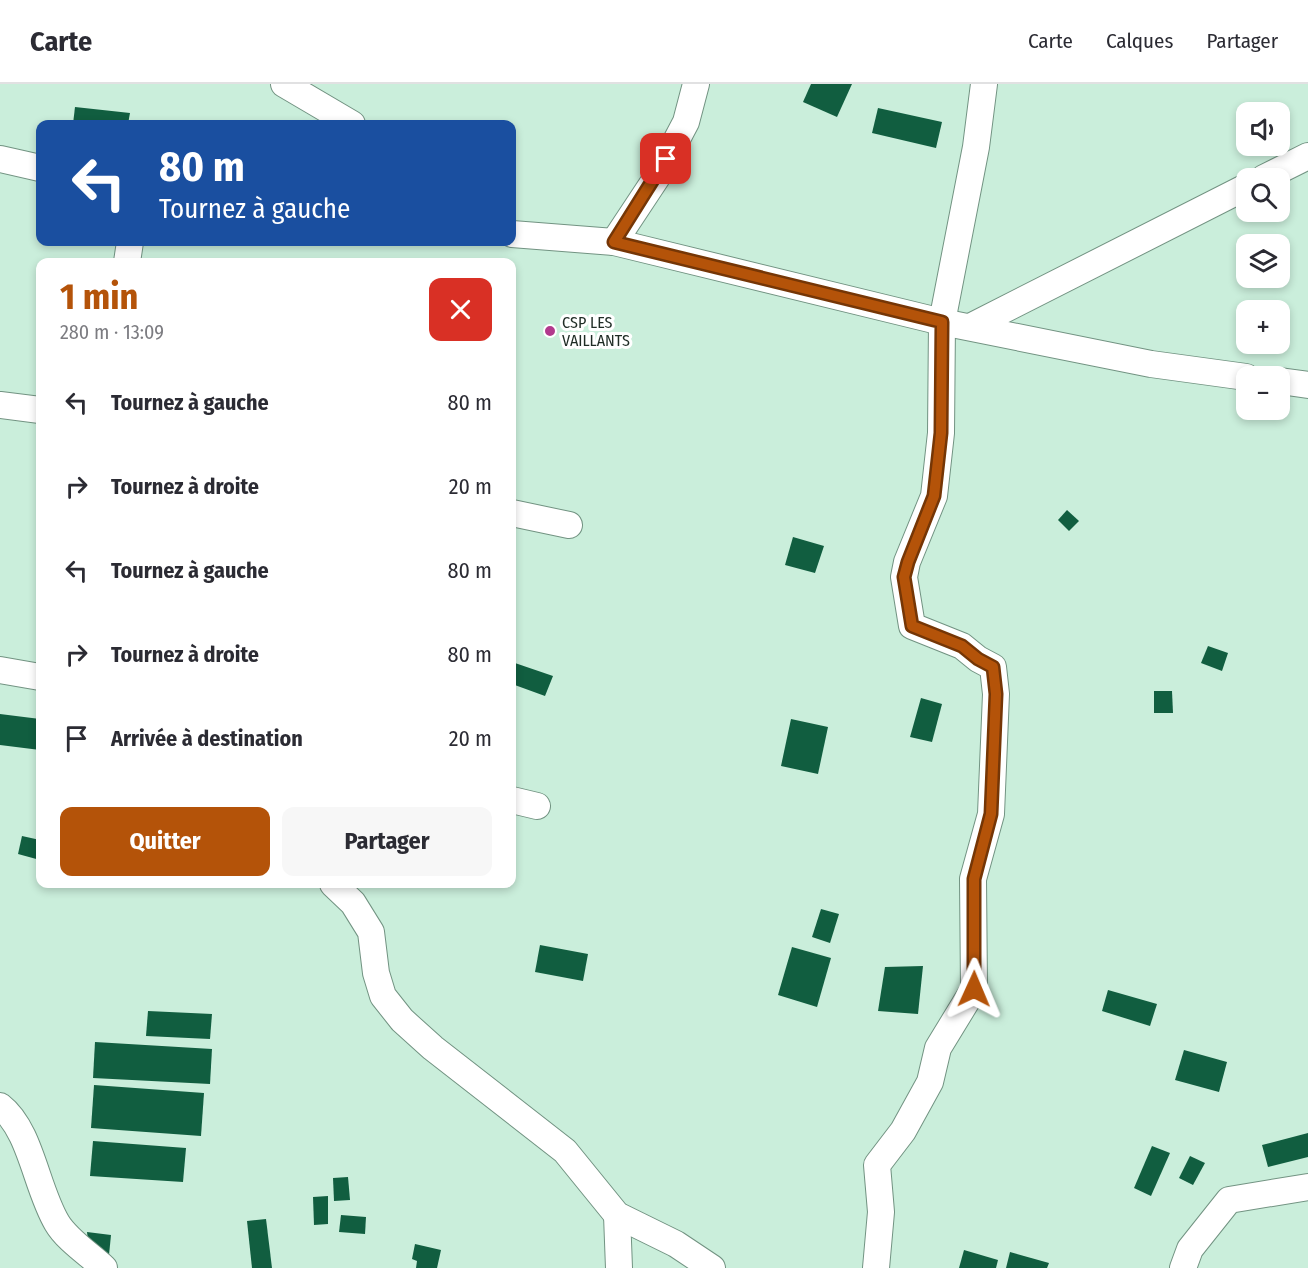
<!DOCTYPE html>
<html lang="fr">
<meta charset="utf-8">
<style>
body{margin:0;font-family:"Fira Sans Condensed",sans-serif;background:#f7f7f7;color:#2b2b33;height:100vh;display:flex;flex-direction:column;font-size:22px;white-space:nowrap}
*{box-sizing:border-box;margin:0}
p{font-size:20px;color:#7c7c81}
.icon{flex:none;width:33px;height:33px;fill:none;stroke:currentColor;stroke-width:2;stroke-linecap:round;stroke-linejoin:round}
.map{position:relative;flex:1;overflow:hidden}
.details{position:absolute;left:36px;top:174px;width:480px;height:630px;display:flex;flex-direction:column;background:#fff;border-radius:12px;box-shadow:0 3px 9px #0003}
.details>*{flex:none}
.hud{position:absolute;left:36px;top:36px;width:480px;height:126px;border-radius:12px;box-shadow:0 3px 9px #0003;background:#1a4fa0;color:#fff;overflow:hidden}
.controls{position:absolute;left:1236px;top:18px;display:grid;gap:12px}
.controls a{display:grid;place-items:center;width:54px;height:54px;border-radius:12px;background:#fff;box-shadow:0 3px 9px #0003;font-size:30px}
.pin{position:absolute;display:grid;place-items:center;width:51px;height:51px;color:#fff;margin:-26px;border-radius:12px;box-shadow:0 3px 9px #0006}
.me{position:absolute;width:66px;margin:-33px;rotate:1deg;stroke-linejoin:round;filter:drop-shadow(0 0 4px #0008)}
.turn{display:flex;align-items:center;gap:21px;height:126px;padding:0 24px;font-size:27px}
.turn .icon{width:78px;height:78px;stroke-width:2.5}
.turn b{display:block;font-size:42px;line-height:51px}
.round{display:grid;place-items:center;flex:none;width:63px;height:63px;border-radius:12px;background:#f7f7f7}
.overview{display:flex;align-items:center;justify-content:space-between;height:102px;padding:0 24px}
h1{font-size:36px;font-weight:700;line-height:45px;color:#b45309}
.action{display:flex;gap:12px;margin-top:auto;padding:12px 24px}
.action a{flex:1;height:69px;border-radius:12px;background:#b45309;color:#fff;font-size:24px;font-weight:700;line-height:69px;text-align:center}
.action a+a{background:#f7f7f7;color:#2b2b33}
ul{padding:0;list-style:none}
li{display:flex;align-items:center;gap:18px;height:84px;padding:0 24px}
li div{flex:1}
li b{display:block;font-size:22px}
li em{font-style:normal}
header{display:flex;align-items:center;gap:36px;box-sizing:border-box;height:84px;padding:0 30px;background:#fff;border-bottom:2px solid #e1e1e2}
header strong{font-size:28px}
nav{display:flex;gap:33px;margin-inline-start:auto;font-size:21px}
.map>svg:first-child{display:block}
.building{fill:#115e40}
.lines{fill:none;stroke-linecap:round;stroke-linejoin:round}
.street-casing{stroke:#729382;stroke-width:28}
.street{stroke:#fff;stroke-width:26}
.route-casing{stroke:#753606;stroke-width:15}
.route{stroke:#b45309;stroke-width:10}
.poi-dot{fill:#b2398d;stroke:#fff;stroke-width:2}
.labels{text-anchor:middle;stroke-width:6;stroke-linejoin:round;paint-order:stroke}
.poi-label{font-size:16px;fill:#1f2c25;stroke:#fff;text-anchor:start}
</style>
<header>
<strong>Carte</strong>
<nav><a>Carte</a><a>Calques</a><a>Partager</a></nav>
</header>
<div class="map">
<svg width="1308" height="1184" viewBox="0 0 1308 1184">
<rect width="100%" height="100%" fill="#caeedb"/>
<g class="building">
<polygon points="811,0 852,0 837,33 803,18"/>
<polygon points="75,23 130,29 128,40 73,40"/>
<polygon points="878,24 942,38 936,64 872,49"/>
<polygon points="1067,426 1079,437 1069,447 1058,436"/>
<polygon points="793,453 824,462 815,489 785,481"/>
<polygon points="1208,562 1228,569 1222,587 1201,579"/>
<polygon points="512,578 553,592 545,612 512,600"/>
<polygon points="1154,607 1172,607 1173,629 1154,629"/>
<polygon points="921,614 942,620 932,658 910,653"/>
<polygon points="0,630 40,635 40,666 0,661"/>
<polygon points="791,635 828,643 818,690 781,682"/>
<polygon points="22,752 40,756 40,776 18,770"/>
<polygon points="821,825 839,830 830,859 812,853"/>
<polygon points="540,861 588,870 583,897 535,888"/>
<polygon points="792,863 831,874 817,923 778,911"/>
<polygon points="923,882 918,930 878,927 885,883"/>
<polygon points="1108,906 1157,920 1150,942 1102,927"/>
<polygon points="148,927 212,930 210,955 146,952"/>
<polygon points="95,958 212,965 210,1000 93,994"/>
<polygon points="1184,966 1227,978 1219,1008 1175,996"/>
<polygon points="94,1001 204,1009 201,1052 91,1044"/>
<polygon points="1308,1049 1308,1073 1268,1083 1262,1061"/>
<polygon points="93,1057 186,1064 183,1098 90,1092"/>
<polygon points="1152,1062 1170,1069 1151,1112 1134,1104"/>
<polygon points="1190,1072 1205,1079 1193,1101 1179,1094"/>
<polygon points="348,1093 350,1116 334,1117 333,1094"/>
<polygon points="328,1112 328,1140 314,1141 313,1113"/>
<polygon points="341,1131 366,1133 365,1150 339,1148"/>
<polygon points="266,1135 272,1184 252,1184 247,1137"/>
<polygon points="87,1148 111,1151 108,1181 90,1171"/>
<polygon points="415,1160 441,1166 437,1184 416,1184 417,1177 412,1175"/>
<polygon points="964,1166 998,1176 996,1184 959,1184"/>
<polygon points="1010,1168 1049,1179 1047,1184 1006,1184"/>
</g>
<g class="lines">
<g class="street-casing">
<g id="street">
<polyline points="284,0 352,40"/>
<polyline points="0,75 40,84"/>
<polyline points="1264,94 1308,72"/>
<polyline points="512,150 614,158 942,238 1151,280 1246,293"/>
<polyline points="614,158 657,93 686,38 696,0"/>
<polyline points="127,178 130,158"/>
<polyline points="970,243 1246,103"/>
<polyline points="1280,297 1308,301"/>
<polyline points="0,321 40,326"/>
<polyline points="512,429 569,441"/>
<polyline points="0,586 40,593"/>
<polyline points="512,716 537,722"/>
<polyline points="333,800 353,819 371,848 376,889 383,912 402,936 433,964 565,1067 617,1131 676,1160 712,1184"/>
<path d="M0,1022c31,24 36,82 57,117 10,17 32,31 47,45"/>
<polyline points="617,1131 619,1184"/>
<polyline points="876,1184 881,1128 877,1081 903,1047 930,998 938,964 974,905 973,795 991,730 996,610 993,583 978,575 962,562 912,542 904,493 907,478 934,412 941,349 942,238 976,63 984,0"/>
<polyline points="1183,1184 1190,1165 1229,1116 1308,1103"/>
</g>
</g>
<use href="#street" class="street"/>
</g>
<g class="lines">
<g class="route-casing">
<polyline id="route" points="666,75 614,158 942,238 941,349 934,412 908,478 904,493 912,542 962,562 978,575 993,583 996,610 991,730 974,795 974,905"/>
</g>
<use href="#route" class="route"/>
</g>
<circle class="poi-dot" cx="550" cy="247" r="6"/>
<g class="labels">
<g class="poi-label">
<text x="562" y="244">CSP LES<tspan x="562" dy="18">VAILLANTS</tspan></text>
</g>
</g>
</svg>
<div class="controls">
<a><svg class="icon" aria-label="sound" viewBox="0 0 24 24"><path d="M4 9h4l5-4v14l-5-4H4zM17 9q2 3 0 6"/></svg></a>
<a><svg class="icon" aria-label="search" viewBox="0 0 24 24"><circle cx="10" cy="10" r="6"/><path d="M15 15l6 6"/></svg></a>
<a><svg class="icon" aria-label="layers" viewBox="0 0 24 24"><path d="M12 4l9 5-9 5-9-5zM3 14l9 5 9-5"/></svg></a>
<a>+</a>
<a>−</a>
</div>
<div class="pin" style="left:666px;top:75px;background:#d93025"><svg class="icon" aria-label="arrive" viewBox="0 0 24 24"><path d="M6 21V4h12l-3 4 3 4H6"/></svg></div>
<svg class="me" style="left:974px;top:905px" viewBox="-20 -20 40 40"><path d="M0-17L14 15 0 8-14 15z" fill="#b45309" stroke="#fff" stroke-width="4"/></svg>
<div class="hud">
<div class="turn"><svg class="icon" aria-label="left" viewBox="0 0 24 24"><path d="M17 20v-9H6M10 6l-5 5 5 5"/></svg><div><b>80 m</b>Tournez à gauche</div></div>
</div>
<section class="details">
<div class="overview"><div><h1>1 min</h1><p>280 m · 13:09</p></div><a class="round" style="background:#d93025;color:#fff"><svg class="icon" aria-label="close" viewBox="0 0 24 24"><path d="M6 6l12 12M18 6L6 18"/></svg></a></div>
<ul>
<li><svg class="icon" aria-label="left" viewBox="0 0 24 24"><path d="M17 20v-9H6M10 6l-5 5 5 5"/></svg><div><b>Tournez à gauche</b></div><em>80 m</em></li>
<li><svg class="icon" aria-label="right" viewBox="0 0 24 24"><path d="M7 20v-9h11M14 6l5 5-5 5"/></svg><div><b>Tournez à droite</b></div><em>20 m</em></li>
<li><svg class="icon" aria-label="left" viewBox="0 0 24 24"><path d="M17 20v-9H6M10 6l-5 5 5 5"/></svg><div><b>Tournez à gauche</b></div><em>80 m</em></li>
<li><svg class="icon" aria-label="right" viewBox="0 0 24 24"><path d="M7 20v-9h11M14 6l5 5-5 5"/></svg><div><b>Tournez à droite</b></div><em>80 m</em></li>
<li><svg class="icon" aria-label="arrive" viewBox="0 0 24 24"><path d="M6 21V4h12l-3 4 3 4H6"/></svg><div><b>Arrivée à destination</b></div><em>20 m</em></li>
</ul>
<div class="action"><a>Quitter</a><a>Partager</a></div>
</section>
</div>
